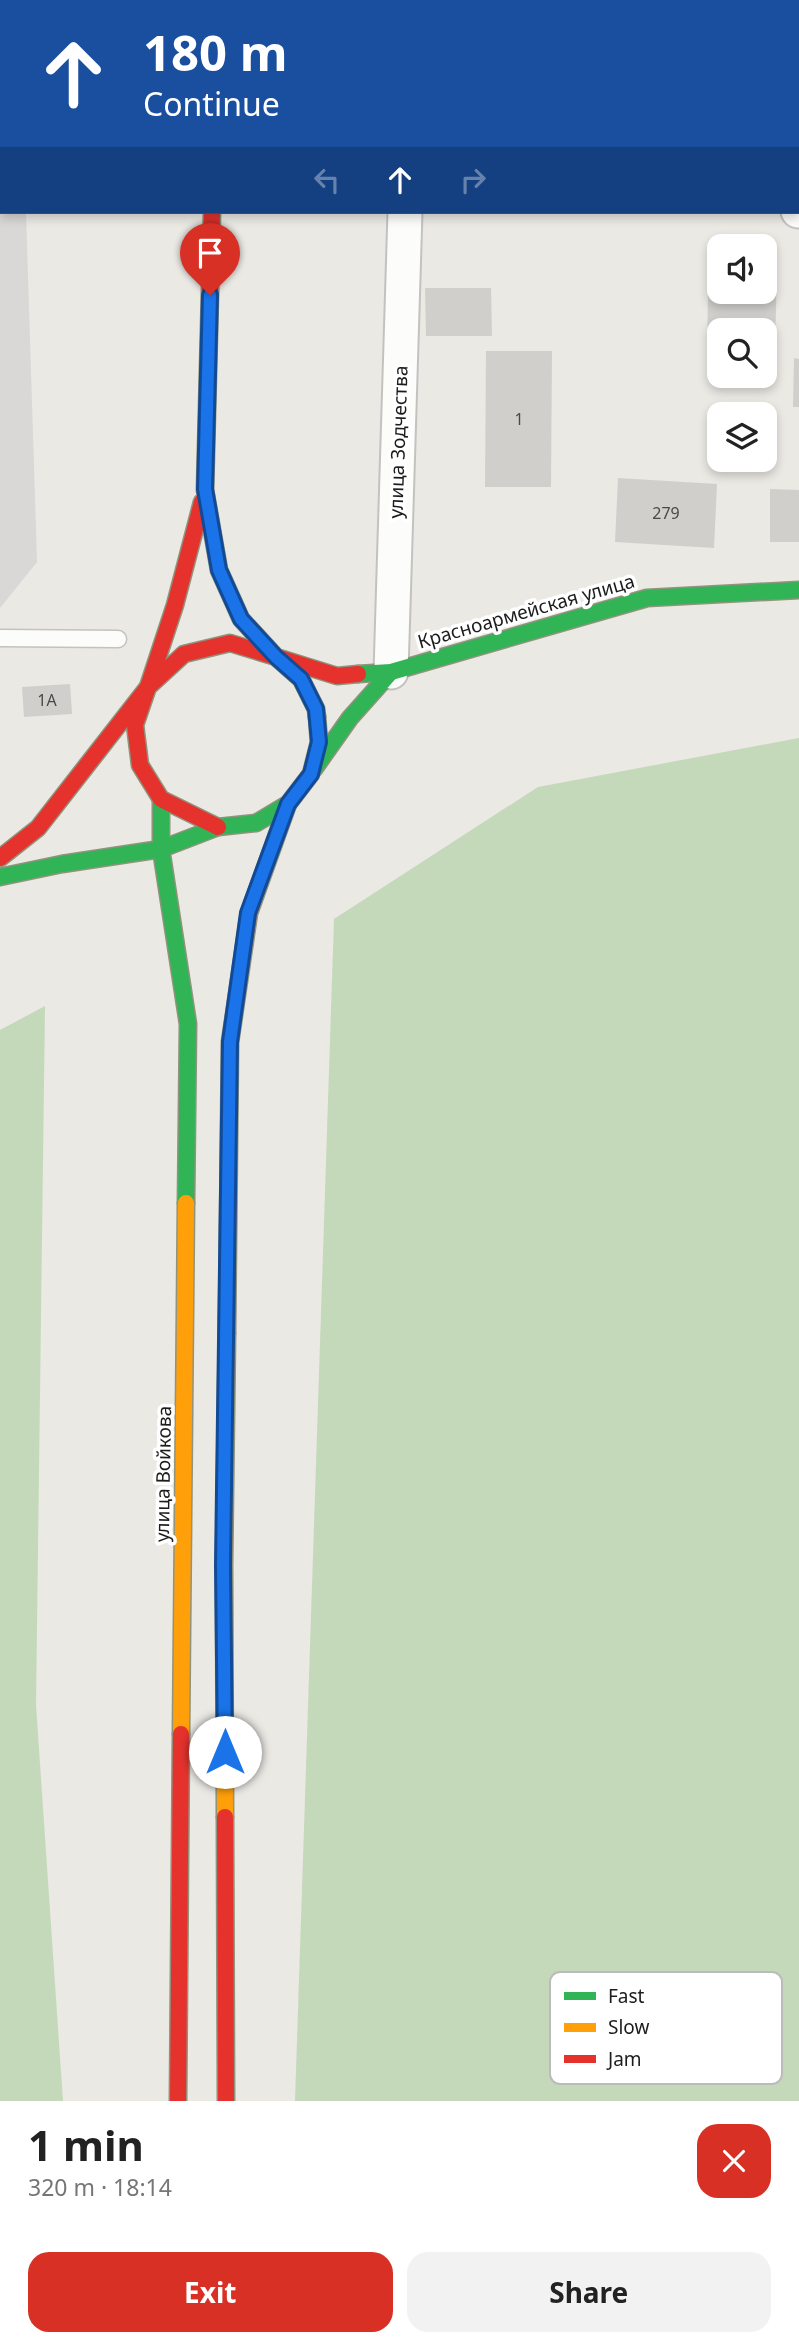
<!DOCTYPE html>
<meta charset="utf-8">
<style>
body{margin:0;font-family:"Noto Sans",sans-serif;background:#f2f2f2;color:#222;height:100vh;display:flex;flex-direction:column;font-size:26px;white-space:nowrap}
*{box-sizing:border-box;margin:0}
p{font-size:23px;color:#767676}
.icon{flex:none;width:38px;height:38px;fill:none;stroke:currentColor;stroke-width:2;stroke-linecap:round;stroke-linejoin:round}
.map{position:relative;height:2101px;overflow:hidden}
.side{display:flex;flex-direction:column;background:#fff;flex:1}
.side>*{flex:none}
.top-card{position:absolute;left:0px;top:0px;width:800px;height:214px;box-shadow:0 4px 10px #0003;background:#1a4fa0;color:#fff;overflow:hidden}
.tools{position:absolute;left:707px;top:234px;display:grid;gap:14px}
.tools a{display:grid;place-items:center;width:70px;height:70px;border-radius:14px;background:#fff;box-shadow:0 4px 10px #0003;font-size:35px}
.pin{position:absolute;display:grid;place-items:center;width:60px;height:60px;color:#fff;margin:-72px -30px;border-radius:50% 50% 50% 0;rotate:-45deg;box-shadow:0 0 7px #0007}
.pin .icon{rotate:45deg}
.me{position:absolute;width:77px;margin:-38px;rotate:0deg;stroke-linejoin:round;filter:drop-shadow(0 0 5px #0008)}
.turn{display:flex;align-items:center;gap:24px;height:147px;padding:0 28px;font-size:32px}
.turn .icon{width:91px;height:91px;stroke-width:2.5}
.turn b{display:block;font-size:49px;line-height:60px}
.lanes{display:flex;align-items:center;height:66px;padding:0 28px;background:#0003;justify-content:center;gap:35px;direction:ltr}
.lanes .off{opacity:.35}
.round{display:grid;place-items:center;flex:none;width:74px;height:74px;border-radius:21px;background:#f2f2f2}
.headline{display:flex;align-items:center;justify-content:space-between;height:119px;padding:0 28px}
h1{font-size:42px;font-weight:700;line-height:52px}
.button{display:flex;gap:14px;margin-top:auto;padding:14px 28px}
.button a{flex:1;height:80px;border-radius:21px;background:#d93025;color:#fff;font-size:28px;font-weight:700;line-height:80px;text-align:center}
.button a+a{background:#f2f2f2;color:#222}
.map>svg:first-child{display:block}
.residential{fill:#d9d8d6}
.forest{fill:#c4d9ba}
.building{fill:#d1cfcb}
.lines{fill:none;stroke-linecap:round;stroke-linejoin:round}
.lane-casing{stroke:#c3c2c0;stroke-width:19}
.street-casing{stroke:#c3c2c0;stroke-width:37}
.fast-casing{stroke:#90937d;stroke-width:19}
.slow-casing{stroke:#90937d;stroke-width:19}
.jam-casing{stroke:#90937d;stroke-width:19}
.lane{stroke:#fcfcfb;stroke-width:16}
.street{stroke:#fcfcfb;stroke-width:33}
.fast{stroke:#30b455;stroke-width:16}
.slow{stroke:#ff9f0a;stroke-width:16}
.jam{stroke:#e5322d;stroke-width:16}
.route-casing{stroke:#114b97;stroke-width:18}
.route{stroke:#1a73e8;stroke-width:12}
.labels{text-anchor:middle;stroke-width:7;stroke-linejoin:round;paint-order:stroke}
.number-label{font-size:16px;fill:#494948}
.street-label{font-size:19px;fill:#1c1c1c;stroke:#fff}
.key{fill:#fff;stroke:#bbb;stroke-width:2}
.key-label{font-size:19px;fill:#1c1c1c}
</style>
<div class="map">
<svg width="799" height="2101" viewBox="0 0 799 2101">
<rect width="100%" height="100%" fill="#eae9e4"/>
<polygon class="residential" points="0,0 18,0 18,2 2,2 2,212 26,212 37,562 0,608"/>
<g class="forest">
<polygon points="799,738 799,2101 295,2101 334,919 538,787"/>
<polygon points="45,1006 36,1705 63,2101 0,2101 0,1030"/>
</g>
<g class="building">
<polygon points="709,248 719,248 719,292 765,292 765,274 777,274 775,343 765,343 765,331 719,331 719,342 707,342"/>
<polygon points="425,288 491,288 492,336 426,336"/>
<polygon points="486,351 552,351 551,487 485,487"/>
<polygon points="794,358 799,359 799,407 793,407"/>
<polygon points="618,478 717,484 714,548 615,542"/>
<polygon points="770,489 799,490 799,542 770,542"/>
<polygon points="70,684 72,714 24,717 22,687"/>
</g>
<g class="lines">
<g class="lane-casing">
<polyline id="lane" points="0,638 118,639"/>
</g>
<g class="street-casing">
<g id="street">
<polyline points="414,2 415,0"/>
<polyline points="798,211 799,211"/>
<polyline points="391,672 405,212"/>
</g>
</g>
<g class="fast-casing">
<g id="fast">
<polyline points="358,674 391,672 647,598 799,590"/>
<polyline points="314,769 350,718 391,672"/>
<polyline points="161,799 161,849 188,1024 186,1203"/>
<polyline points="0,877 62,864 161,849 218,827 256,823 288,804 311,774 319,742 317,717"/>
</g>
</g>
<g class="slow-casing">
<g id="slow">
<polyline points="181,1734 186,1203"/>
<polyline points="225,1817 224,1565 227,1333"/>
</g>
</g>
<g class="jam-casing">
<g id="jam">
<polyline points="218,0 218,2"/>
<polyline points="212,212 205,490 219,570 241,619 276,657 337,676 358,674"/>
<polyline points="218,827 161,799 140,765 135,725 148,687 184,654 230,643 276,657 301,679 316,709 317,717"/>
<polyline points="0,858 38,828 148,687 175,605 202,502"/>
<polyline points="227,1333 230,1042 249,913 288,804"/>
<polyline points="225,1817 226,2101"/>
<polyline points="178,2101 181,1734"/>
</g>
</g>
<use href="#lane" class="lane"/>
<use href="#street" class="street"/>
<use href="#fast" class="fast"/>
<use href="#slow" class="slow"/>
<use href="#jam" class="jam"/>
</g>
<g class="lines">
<g class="route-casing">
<polyline id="route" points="210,295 205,489 219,570 241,619 276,657 301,679 316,709 319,742 311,774 288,804 248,913 230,1042 223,1565 225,1752"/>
</g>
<use href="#route" class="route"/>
</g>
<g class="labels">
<g class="number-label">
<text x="519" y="425">1</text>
<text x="666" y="519">279</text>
<text x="47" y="706">1А</text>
</g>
<g class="street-label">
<text transform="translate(398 442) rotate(-88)" y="7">улица Зодчества</text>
<text transform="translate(526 611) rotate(-16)" y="7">Красноармейская улица</text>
<text transform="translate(163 1474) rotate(-89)" y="7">улица Войкова</text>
</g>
</g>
<rect x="550" y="1972" width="232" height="112" rx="10" class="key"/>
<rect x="564" y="1992" width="32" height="8" fill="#30b455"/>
<rect x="564" y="2023" width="32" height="9" fill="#ff9f0a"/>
<rect x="564" y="2055" width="32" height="8" fill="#e5322d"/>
<g class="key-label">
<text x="608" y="2003">Fast</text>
<text x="608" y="2034">Slow</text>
<text x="608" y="2066">Jam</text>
</g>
</svg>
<div class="tools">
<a><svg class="icon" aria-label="sound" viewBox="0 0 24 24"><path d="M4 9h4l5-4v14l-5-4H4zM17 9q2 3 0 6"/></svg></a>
<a><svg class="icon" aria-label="search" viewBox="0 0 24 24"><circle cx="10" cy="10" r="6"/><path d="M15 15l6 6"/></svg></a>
<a><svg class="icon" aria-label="layers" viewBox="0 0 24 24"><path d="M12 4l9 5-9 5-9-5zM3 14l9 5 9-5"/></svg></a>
</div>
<div class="pin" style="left:210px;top:295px;background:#d93025"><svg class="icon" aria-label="arrive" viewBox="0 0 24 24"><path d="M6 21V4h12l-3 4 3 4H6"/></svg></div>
<svg class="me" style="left:225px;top:1752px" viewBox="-20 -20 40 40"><circle r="19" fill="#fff"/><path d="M0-13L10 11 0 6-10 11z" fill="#1a73e8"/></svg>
<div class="top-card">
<div class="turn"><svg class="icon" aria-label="ahead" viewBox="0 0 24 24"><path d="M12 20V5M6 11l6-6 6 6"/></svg><div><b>180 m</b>Continue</div></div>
<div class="lanes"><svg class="icon off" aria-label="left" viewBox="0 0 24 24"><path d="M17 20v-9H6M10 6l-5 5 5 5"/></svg><svg class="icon" aria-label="ahead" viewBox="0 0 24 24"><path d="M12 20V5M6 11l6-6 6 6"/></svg><svg class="icon off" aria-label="right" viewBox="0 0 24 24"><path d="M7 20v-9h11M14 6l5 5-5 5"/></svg></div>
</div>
</div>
<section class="side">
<div class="headline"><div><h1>1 min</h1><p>320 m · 18:14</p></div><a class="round" style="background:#d93025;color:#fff"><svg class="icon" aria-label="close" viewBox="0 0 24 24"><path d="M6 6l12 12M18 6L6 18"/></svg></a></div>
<div class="button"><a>Exit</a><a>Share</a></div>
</section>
